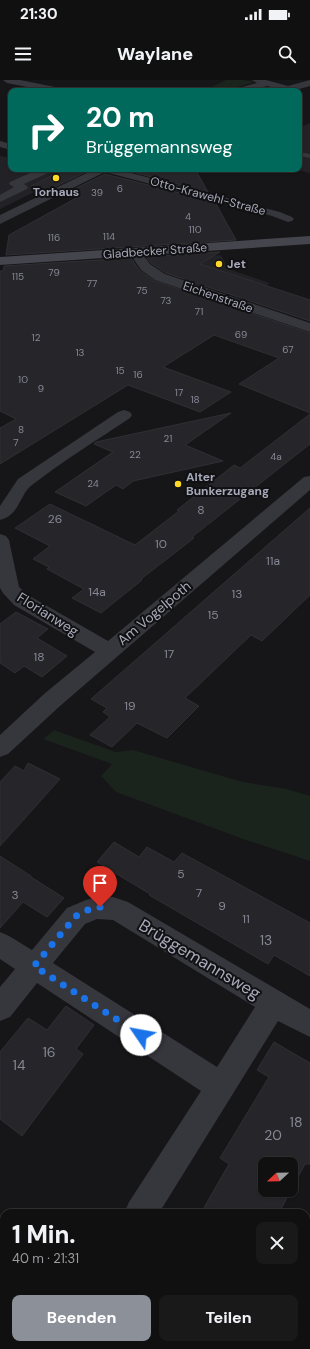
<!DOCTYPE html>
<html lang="de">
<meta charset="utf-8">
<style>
body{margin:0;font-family:"DM Sans",sans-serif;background:#19191a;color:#f1f3f6;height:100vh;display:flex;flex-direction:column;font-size:15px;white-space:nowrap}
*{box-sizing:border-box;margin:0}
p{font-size:13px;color:#9c9d9f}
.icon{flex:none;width:22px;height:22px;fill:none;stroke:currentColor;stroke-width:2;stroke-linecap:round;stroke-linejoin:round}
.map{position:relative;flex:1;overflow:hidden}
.side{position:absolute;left:0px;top:1129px;width:310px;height:140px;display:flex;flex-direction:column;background:#101011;border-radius:12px 12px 0 0;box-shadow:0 1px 3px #0004,0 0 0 1px #303031}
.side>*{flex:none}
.banner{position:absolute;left:8px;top:8px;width:294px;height:84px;border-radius:8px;box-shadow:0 1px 3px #0004,0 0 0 1px #303031;background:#00695c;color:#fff;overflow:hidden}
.needle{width:26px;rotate:248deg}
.controls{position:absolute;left:258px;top:1077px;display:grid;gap:8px}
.controls a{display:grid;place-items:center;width:40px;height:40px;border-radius:8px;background:#101011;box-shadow:0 1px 3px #0004,0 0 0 1px #303031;font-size:20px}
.pin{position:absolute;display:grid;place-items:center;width:34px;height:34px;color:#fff;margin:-41px -17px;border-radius:50% 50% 50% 0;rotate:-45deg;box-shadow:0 0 4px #0007}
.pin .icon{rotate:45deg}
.me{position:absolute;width:44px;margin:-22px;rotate:303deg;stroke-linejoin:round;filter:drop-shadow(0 0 3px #0008)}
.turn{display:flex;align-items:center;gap:14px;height:84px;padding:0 12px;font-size:18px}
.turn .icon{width:52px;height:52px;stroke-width:2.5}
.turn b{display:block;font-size:28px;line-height:34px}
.round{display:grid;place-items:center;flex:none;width:42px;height:42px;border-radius:8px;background:#19191a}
.overview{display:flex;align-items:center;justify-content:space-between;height:68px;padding:0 12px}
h1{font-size:24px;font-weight:800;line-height:30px}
.button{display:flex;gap:8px;margin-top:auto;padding:8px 12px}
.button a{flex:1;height:46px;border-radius:8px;background:#8c9099;color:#fff;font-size:16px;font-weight:800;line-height:46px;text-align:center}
.button a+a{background:#19191a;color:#f1f3f6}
.status{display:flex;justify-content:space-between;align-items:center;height:28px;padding:0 20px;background:#101011;direction:ltr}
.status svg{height:11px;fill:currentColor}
header{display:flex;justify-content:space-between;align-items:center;height:52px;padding:0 12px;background:#101011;font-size:18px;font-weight:800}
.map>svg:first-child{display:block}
.built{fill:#222125}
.green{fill:#1b231d}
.building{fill:#262529;stroke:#302f34}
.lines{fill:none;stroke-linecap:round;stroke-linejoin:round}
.lane{fill:#36363d;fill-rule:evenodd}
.street{fill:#36363d;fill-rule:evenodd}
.secondary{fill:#44454d;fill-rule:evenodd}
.route{stroke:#1a73e8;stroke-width:7;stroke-dasharray:0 12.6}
.poi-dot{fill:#ffd926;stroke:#111012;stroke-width:1.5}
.labels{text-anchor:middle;stroke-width:4;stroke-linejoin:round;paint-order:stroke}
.far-number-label{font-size:10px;fill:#868895}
.far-poi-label{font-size:12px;font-weight:bold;fill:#a6a9b9;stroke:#111012;text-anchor:start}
.far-street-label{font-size:12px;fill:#a6a9b9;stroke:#111012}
.number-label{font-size:12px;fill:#868895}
.street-label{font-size:14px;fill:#a6a9b9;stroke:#111012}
.near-number-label{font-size:14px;fill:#868895}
.near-street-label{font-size:17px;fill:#a6a9b9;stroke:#111012}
</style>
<div class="status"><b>21:30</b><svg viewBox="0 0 49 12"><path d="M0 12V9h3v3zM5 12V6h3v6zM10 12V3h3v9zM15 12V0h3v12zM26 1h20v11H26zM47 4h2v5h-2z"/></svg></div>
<header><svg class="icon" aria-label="menu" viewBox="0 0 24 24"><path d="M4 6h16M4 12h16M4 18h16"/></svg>Waylane<svg class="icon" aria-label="search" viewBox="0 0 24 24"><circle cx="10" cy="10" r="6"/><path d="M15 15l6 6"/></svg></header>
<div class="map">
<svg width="310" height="1269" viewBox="0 0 310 1269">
<rect width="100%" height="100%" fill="#161517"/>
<g class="built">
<polygon points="310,43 310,93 291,89 299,89 299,48"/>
<polygon points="0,76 11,78 11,89 62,89 30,106 40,109 0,129"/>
<polygon points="221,175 228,189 270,203 249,216 169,179"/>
</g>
<g class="green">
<polygon points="226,0 243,0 255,2 223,11 204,11"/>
<polygon points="54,650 116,672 133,670 243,702 287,709 310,716 310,781 243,759 116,712 101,696 112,684 43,659"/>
</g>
<g class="building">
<polygon points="64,89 92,89 48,110 31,106"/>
<polygon points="122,89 195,89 208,112"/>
<polygon points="105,94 215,122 236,160 6,175 9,155 78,117 64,114"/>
<polygon points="220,172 200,184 310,220 310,241 166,193 151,183 146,177"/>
<polygon points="131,178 140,191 155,201 310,253 310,333 239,304 279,278 214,255 163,287 231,312 200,332 128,305 0,384 0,348 16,339 0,331 0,191 3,191 4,186"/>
<polygon points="231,333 185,365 223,381 133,401 123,409 116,405 86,426 55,412 113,372 94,364 96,362"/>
<polygon points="310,334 310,364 192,457 194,458 141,499 142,500 101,533 72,518 84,509 47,489 49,487 33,479 50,466 15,448 50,424 135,465 179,431 177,430 234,385 240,388"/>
<polygon points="310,428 310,515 262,561 251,555 185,618 199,626 167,658 137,643 112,667 90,655 110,637 103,632 107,628 91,619"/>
<polygon points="16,532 48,549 37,558 67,576 42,597 24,586 15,593 0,583 0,544"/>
<polygon points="28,683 60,699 0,766 0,702 15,686 24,691"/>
<polygon points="114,762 139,777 147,767 174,782 182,773 310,843 310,896 274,875 268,884 149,815 150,814 97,782"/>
<polygon points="0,776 31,796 31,797 64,818 47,837 23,822 0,848"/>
<polygon points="66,926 94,945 76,969 83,974 22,1056 0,1039 0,972 28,938 47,950"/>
<polygon points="274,962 310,983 310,1084 305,1084 291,1110 291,1084 265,1084 265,1110 291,1110 279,1133 201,1133 229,1084 220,1078 269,997 257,990"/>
</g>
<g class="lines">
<polygon class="lane" points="299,72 310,74 310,78 299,76"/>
<g class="street">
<polygon points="3,0 20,0 60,8 64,11 47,11 7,3"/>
<polygon points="252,0 266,0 288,6 310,0 310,6 292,11 278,11 279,9 267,6 248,11 234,11 235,9 257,3"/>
<polygon points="0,61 11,64 11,70 0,67"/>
<polygon points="39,89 53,89 52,91 24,104 28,107 27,109 0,122 0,115 14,107 9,104 10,102"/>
<polygon points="95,89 116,89 280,132 292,137 294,139 292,141 288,142 272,136 105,92 0,144 0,135"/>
<polygon points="135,168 139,169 150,184 165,194 310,243 310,252 155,200 141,190 129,172 131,169"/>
<path d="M124,330l6,2 2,3 -2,3c-33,22 -67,43 -98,67 -13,10 -12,30 -32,35v-14l18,-27 100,-67z"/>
<polygon points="310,396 310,410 60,626 8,674 0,677 0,655 44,614 95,572 14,525 3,513 0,508 0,454 6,456 9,460 19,507 28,515 108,561 304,397"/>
<path d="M102,816l11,1 15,5 182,107v28l-32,-16 -119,192h-35l5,-11 72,-111 -164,-108 -27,34 -10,4v-34l15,-18 -15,-10v-27l9,4 23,14 35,-42 19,-8zM97,839l16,1 142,87 -38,60 -164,-104 32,-39z"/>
<polygon points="38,1265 74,1265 72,1269 36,1269"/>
</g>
<polygon class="secondary" points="310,156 310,164 0,185 0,177"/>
</g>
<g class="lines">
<polyline class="route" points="100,827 88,830 76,836 34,886 141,955"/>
</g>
<g class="poi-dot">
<circle cx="56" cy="98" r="4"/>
<circle cx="219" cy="184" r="4"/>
<circle cx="178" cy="404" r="4"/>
</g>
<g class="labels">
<g class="far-number-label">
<text x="120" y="112">6</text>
<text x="97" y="116">39</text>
<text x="188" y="140">4</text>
<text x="195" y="153">110</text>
<text x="109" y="160">114</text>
<text x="54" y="161">116</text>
<text x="54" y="196">79</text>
<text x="18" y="200">115</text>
<text x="92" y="207">77</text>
<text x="142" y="214">75</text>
<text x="166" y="224">73</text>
<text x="199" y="235">71</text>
<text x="241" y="258">69</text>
<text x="36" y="261">12</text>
<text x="288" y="273">67</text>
<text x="80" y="276">13</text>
<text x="120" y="294">15</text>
<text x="138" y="298">16</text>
<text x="23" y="303">10</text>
<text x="41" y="312">9</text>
<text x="179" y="316">17</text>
<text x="195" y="323">18</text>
<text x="21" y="353">8</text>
<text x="168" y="362">21</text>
<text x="16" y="366">7</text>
<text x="135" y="378">22</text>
<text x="276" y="380">4a</text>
<text x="93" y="407">24</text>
</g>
<g class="far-poi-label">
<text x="56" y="116" text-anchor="middle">Torhaus</text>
<text x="227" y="188">Jet</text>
<text x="186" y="401">Alter<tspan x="186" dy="14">Bunkerzugang</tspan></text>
</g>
<g class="far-street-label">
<text transform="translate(208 116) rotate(15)" y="4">Otto-Krawehl-Straße</text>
<text transform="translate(155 171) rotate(-4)" y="4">Gladbecker Straße</text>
<text transform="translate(218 217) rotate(19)" y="4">Eichenstraße</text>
</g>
<g class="number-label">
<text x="201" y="434">8</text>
<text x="55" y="443">26</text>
<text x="161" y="468">10</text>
<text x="273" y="485">11a</text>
<text x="97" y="516">14a</text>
<text x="237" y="518">13</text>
<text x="213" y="539">15</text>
<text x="169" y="578">17</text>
<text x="39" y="581">18</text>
<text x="130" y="630">19</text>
<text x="181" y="798">5</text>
<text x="199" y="817">7</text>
<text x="15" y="819">3</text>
<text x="222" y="830">9</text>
<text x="246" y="843">11</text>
</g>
<g class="street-label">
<text transform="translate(154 533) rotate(-40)" y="5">Am Vogelpoth</text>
<text transform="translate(48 534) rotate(32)" y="5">Florianweg</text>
</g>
<g class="near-number-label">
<text x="266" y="865">13</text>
<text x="49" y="977">16</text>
<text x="19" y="990">14</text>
<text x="296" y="1047">18</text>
<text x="273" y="1060">20</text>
</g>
<g class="near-street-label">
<text transform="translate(200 879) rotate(31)" y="6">Brüggemannsweg</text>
</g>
</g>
</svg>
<div class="controls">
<a><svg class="needle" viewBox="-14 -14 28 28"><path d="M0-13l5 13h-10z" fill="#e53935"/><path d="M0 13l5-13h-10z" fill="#9c9d9f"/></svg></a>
</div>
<div class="pin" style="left:100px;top:827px;background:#d93025"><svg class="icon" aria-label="arrive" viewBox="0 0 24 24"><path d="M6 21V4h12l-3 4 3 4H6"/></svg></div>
<svg class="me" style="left:141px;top:955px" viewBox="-20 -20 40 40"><circle r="19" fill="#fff"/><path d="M0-13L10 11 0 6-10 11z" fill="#1a73e8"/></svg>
<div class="banner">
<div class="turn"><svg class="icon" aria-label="right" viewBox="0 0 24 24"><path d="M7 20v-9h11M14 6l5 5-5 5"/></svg><div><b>20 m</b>Brüggemannsweg</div></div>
</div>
<section class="side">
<div class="overview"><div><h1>1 Min.</h1><p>40 m · 21:31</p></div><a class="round"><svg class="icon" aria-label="close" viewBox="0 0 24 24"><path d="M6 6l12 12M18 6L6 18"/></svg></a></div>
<div class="button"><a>Beenden</a><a>Teilen</a></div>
</section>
</div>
